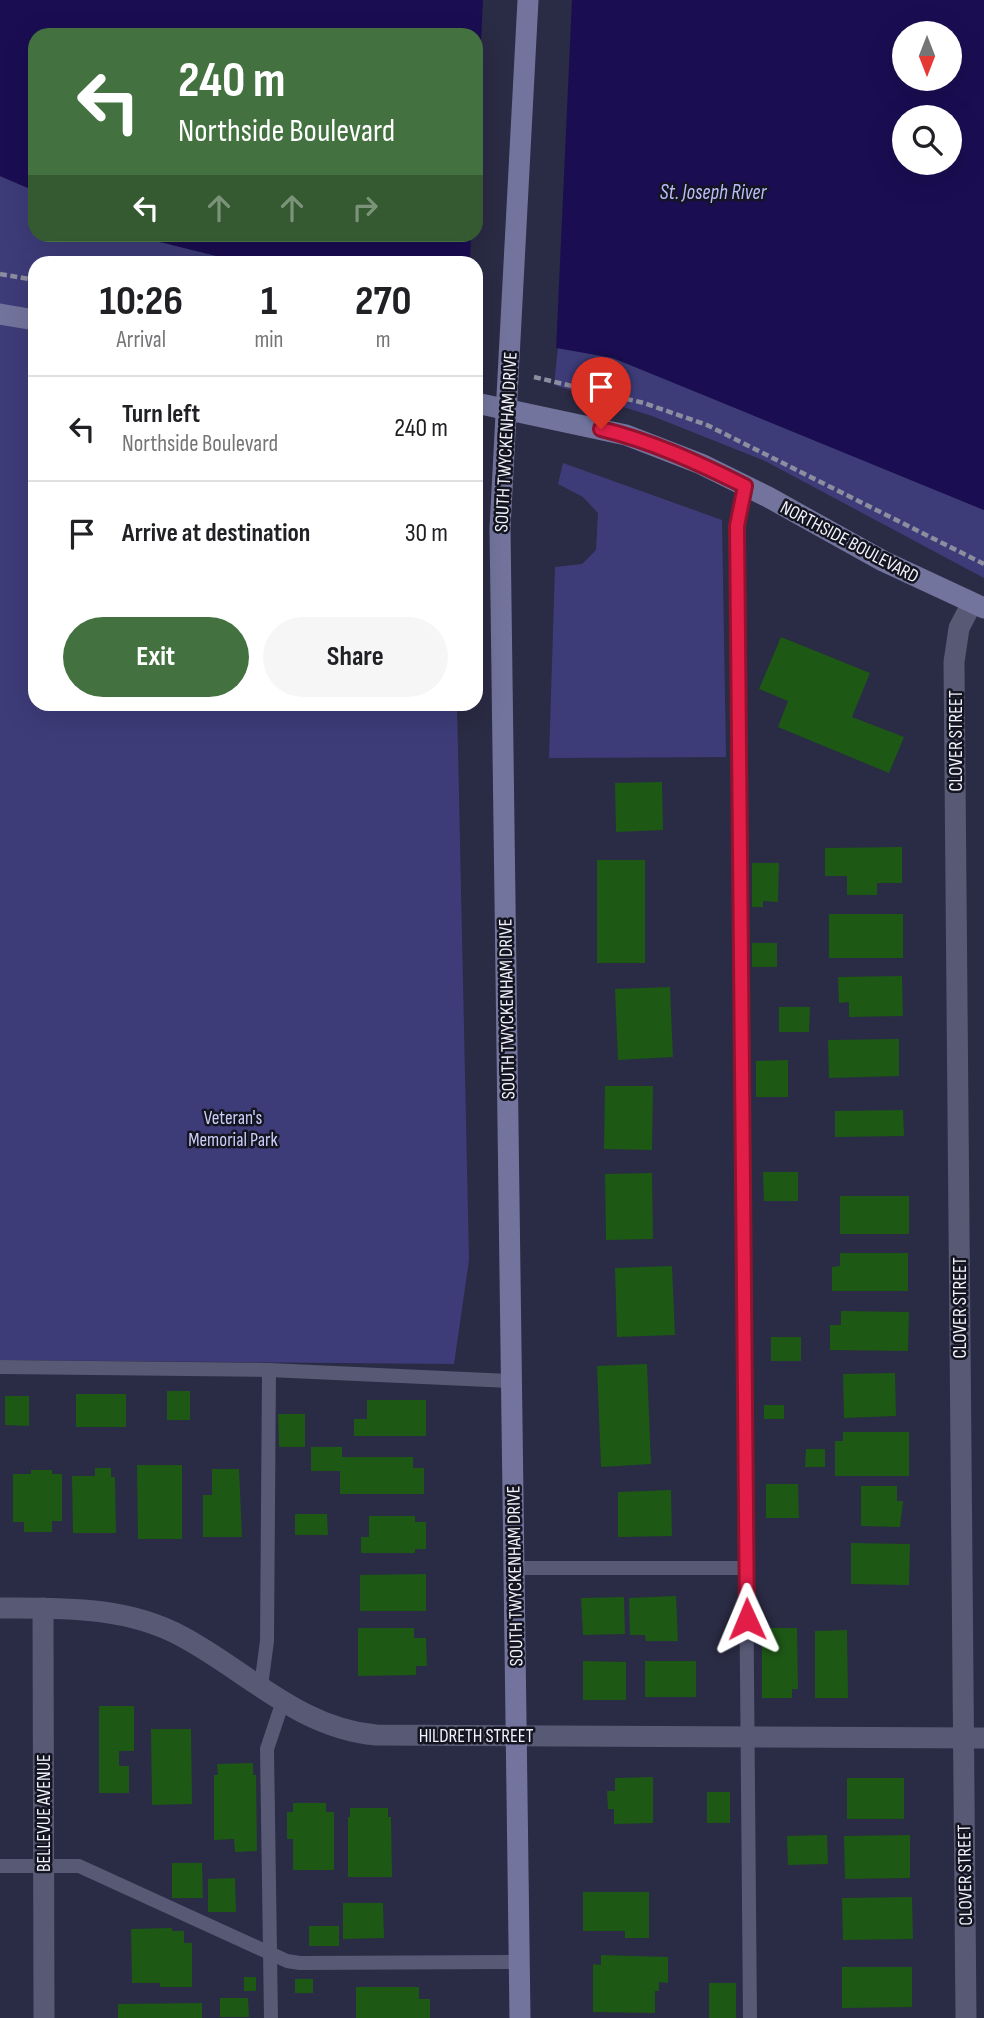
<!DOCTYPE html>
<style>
body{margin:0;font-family:"Sofia Sans Condensed",sans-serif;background:#f6f6f6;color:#202124;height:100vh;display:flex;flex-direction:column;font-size:26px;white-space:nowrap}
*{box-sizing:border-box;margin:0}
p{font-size:23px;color:#757577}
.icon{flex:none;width:38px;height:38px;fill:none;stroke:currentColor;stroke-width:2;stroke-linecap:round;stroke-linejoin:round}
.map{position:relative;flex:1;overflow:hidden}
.sheet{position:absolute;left:28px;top:256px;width:455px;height:455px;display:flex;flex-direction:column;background:#fff;border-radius:21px;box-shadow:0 7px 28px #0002}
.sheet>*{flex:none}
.top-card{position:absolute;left:28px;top:28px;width:455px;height:214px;border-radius:21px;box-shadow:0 7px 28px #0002;background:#43713f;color:#fff;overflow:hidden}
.needle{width:46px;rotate:180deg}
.fabs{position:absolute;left:892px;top:21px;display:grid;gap:14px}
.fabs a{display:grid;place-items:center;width:70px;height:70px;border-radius:50%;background:#fff;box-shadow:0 7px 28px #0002;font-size:35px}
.pin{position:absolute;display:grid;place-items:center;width:60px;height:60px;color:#fff;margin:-72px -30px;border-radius:50% 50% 50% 0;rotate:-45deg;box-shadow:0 0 7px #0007}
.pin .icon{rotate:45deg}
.me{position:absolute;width:77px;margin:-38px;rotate:359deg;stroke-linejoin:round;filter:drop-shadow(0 0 5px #0008)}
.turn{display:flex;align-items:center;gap:24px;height:147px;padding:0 35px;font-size:32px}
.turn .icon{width:91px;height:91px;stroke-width:2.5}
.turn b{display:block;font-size:49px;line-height:60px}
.lanes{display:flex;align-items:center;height:66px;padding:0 35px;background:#0003;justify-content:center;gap:35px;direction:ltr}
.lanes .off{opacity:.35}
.eta{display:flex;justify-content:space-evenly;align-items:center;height:119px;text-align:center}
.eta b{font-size:42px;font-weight:700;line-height:49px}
.button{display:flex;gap:14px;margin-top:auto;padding:14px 35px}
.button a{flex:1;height:80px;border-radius:42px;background:#43713f;color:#fff;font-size:28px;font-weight:700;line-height:80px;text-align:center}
.button a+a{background:#f6f6f6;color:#202124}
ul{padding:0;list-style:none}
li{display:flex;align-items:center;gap:21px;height:105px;padding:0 35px;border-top:2px solid #e0e0e0}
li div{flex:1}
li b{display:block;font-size:26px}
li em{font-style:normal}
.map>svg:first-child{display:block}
.green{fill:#3d3c79}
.water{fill:#1a0d52;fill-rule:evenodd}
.pier{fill:#2a2b44}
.building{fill:#1d5815}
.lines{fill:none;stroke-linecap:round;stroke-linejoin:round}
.path{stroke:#8c8d9f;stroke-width:4.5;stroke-dasharray:7 3.5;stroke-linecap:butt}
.lane{stroke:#575975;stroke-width:14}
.street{stroke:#575975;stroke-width:21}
.secondary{stroke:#72749d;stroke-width:21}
.route-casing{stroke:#92132f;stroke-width:18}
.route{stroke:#e11d48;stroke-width:12}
.labels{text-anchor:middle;stroke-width:5;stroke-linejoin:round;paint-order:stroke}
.street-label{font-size:19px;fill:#f1f2fc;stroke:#141520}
.park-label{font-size:19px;fill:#cbcef8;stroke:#141520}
.water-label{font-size:21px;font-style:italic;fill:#b9bdfb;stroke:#141520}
</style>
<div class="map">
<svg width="984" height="2018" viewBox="0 0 984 2018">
<rect width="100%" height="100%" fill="#2a2b44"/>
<g class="green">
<polygon points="0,176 35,191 35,234 142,235 160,242 241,262 35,262 35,704 457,704 469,1260 454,1364 0,1360"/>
<polygon points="558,347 613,358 984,510 984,578 765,461 652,416 554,385"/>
<polygon points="563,463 722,520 726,757 549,758 555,567 582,564 596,550 598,513 583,497 558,484"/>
</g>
<path class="water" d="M0,0h984v510l-371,-152 -137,-24v-72h-235l-81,-20 -18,-7 334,-1v-199h-441v156l-35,-15zM905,33h45v46h-45zM905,117h45v46h-45z"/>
<polygon class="pier" points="483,0 572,0 556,351 476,338 476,262 470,262 471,235 476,234 476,145"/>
<g class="building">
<polygon points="781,637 870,673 852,717 904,737 889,773 778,727 788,701 759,689"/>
<polygon points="662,782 663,830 616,832 615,783"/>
<polygon points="902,847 902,883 877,883 877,895 847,895 847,876 825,876 825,848"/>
<rect x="597" y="860" width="48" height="103"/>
<polygon points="752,863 779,863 778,902 763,901 763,907 752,907"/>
<rect x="829" y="914" width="74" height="44"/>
<rect x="752" y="943" width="25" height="24"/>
<polygon points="902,976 903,1016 849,1017 849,1002 839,1003 838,977"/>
<polygon points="670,987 673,1057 618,1060 615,989"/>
<polygon points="779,1007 810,1007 809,1032 779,1032"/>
<polygon points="899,1039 899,1076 829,1078 828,1040"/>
<polygon points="788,1060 788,1097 756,1097 756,1061"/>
<polygon points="605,1086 653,1086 652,1150 604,1149"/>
<polygon points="903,1110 904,1136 835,1137 835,1111"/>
<polygon points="763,1172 798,1172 798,1201 764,1201"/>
<polygon points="652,1173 653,1239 606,1240 605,1174"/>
<rect x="840" y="1196" width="69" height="38"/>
<polygon points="840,1253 908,1253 908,1291 832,1291 832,1267 840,1266"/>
<polygon points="672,1266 675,1335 617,1337 615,1268"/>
<polygon points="841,1311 909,1312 908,1351 830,1350 830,1325 841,1325"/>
<rect x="771" y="1337" width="30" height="24"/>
<polygon points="647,1364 651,1464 601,1467 597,1366"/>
<polygon points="895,1373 896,1416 844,1418 843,1374"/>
<rect x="167" y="1391" width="23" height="29"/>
<rect x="76" y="1394" width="50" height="33"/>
<polygon points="5,1396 29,1396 29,1426 5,1425"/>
<polygon points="367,1400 426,1400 426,1436 354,1436 354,1419 367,1419"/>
<rect x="764" y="1405" width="20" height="14"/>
<polygon points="278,1414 305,1414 305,1447 279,1447"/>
<polygon points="843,1432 909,1432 909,1476 835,1476 835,1441 843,1441"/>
<polygon points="311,1447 342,1447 342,1457 413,1457 413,1468 424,1468 424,1494 340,1494 340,1471 311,1471"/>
<polygon points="806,1449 825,1449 825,1467 805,1467"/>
<polygon points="137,1465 182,1465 182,1539 138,1539"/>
<polygon points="95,1468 111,1468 111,1477 115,1477 116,1533 73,1533 72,1476 95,1476"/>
<polygon points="212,1469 239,1469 242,1537 203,1537 203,1495 212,1495"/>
<polygon points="31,1470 52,1470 52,1474 62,1474 62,1521 52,1521 52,1532 24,1532 24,1522 13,1522 13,1474 31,1474"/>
<polygon points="766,1484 798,1484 799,1518 766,1518"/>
<polygon points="861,1486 897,1486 897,1501 903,1501 900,1527 861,1526"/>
<polygon points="671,1490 672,1536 618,1537 618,1492"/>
<polygon points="295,1514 327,1514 328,1535 295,1535"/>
<polygon points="369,1516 415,1516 415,1522 426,1522 426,1549 415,1549 415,1553 361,1553 361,1537 369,1537"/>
<polygon points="851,1543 910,1544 909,1585 851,1584"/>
<polygon points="426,1574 426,1611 360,1611 360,1575"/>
<polygon points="676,1596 678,1641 646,1641 645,1635 630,1635 629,1598"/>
<polygon points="624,1597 625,1634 583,1635 581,1598"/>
<polygon points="358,1628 414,1628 414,1638 426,1638 427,1666 416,1666 416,1675 358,1676"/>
<polygon points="762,1628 797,1628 798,1689 792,1689 792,1698 762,1698"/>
<polygon points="847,1630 848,1698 815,1698 815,1631"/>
<polygon points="583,1661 626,1662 626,1700 583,1700"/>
<rect x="645" y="1661" width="51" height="36"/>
<polygon points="99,1706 134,1706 134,1751 119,1751 119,1766 129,1766 129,1793 99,1793"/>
<polygon points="151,1729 191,1729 192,1804 152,1805"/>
<polygon points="253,1763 253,1775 256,1775 257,1851 235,1852 234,1839 214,1840 214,1775 218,1775 217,1764"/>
<polygon points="653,1777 653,1823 614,1824 614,1809 608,1809 607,1791 615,1791 615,1778"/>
<rect x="847" y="1778" width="57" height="41"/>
<rect x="707" y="1792" width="23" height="31"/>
<polygon points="293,1803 326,1803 326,1812 334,1812 334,1870 293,1870 293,1839 287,1839 287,1812 293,1812"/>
<polygon points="350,1808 388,1808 388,1817 391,1817 392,1877 348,1877 348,1817 350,1817"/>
<polygon points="827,1835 828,1864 788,1865 787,1836"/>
<polygon points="910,1835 910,1878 845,1879 844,1836"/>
<polygon points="172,1863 202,1863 203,1898 172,1898"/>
<polygon points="235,1878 236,1912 208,1912 208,1879"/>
<polygon points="583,1892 649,1892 649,1938 625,1938 625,1931 583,1931"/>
<polygon points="912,1897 913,1939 843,1940 842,1898"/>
<polygon points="343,1903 383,1903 384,1938 343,1939"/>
<rect x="309" y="1926" width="30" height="20"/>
<polygon points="172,1928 172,1931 184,1931 184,1943 192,1943 192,1987 160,1987 160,1983 132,1983 131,1929"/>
<polygon points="601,1955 668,1957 668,1983 659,1982 659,1991 655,1991 655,2013 593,2012 593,1964 601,1965"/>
<polygon points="842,1967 912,1967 912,2007 842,2008"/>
<rect x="244" y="1977" width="12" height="14"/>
<rect x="295" y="1979" width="18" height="14"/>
<rect x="709" y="1983" width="27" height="35"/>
<polygon points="356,1987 419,1987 419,1999 430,1999 430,2018 356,2018"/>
<polygon points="220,1998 248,1998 249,2017 220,2017"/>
<polygon points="202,2003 202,2018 118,2018 118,2004"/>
</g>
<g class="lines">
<g class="path">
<polyline points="0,274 35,280"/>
<polyline points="534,377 644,403 707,425 984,564"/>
</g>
<g class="lane">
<polyline points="745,486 737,526 750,2018"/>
<polyline points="0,1367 269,1370 512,1381"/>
<polyline points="513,1568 747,1568"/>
<polyline points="261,1686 267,1641 269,1370"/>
<polyline points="0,1866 79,1866 287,1961 300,1963 519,1962"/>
<polyline points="271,2018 267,1749 283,1701"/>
</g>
<g class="street">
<path d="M0,1608c62,0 127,-2 183,29 65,35 116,91 193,98l608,3"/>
<polyline points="43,1608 44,2018"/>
<polyline points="966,2018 954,662 959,628 972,603"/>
</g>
<g class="secondary">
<polyline points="0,314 35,320"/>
<polyline points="476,403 626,435 701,464 768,497 883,561 984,608"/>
<polyline points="520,2018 500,528 528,0"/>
</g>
</g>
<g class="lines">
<g class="route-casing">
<path id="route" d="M601,429c50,12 98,34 144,57l-8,40 10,1093"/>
</g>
<use href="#route" class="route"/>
</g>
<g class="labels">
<g class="street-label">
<text transform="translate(505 442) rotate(-87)" y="7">SOUTH TWYCKENHAM DRIVE</text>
<text transform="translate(850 541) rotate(28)" y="7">NORTHSIDE BOULEVARD</text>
<text transform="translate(955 741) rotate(-90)" y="7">CLOVER STREET</text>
<text transform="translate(506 1009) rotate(-91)" y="7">SOUTH TWYCKENHAM DRIVE</text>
<text transform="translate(959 1308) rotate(-90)" y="7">CLOVER STREET</text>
<text transform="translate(514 1576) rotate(-91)" y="7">SOUTH TWYCKENHAM DRIVE</text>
<text x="476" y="1742">HILDRETH STREET</text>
<text transform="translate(43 1813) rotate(-90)" y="7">BELLEVUE AVENUE</text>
<text transform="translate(964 1875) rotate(-91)" y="7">CLOVER STREET</text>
</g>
<g class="park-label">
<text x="233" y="1124">Veteran's<tspan x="233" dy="22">Memorial Park</tspan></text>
</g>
<g class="water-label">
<text x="713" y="199">St. Joseph River</text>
</g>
</g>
</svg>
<div class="fabs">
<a><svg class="needle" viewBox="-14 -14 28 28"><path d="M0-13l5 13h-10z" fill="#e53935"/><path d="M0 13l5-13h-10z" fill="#757577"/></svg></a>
<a><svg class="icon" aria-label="search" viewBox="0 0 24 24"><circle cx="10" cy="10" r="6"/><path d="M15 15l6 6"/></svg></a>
</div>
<div class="pin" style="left:601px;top:429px;background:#d93025"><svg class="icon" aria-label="arrive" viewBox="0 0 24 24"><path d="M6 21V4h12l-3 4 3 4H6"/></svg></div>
<svg class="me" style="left:747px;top:1619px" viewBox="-20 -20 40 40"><path d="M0-17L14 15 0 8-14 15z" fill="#e11d48" stroke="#fff" stroke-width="4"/></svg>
<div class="top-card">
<div class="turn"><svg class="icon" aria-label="left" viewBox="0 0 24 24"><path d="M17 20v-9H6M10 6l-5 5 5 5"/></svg><div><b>240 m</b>Northside Boulevard</div></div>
<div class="lanes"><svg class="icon" aria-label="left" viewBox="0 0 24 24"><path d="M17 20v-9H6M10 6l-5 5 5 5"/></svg><svg class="icon off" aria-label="ahead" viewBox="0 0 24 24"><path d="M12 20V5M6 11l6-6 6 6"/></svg><svg class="icon off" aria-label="ahead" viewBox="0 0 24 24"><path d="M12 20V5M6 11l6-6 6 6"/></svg><svg class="icon off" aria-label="right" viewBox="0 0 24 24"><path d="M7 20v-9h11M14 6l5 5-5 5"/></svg></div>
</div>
<section class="sheet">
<div class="eta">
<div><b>10:26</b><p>Arrival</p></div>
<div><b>1</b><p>min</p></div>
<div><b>270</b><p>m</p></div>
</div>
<ul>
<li><svg class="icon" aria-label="left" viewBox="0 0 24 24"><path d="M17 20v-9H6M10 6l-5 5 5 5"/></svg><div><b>Turn left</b><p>Northside Boulevard</p></div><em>240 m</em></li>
<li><svg class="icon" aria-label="arrive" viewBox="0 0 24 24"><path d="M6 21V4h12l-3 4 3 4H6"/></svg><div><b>Arrive at destination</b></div><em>30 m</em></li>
</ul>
<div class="button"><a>Exit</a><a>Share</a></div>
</section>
</div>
